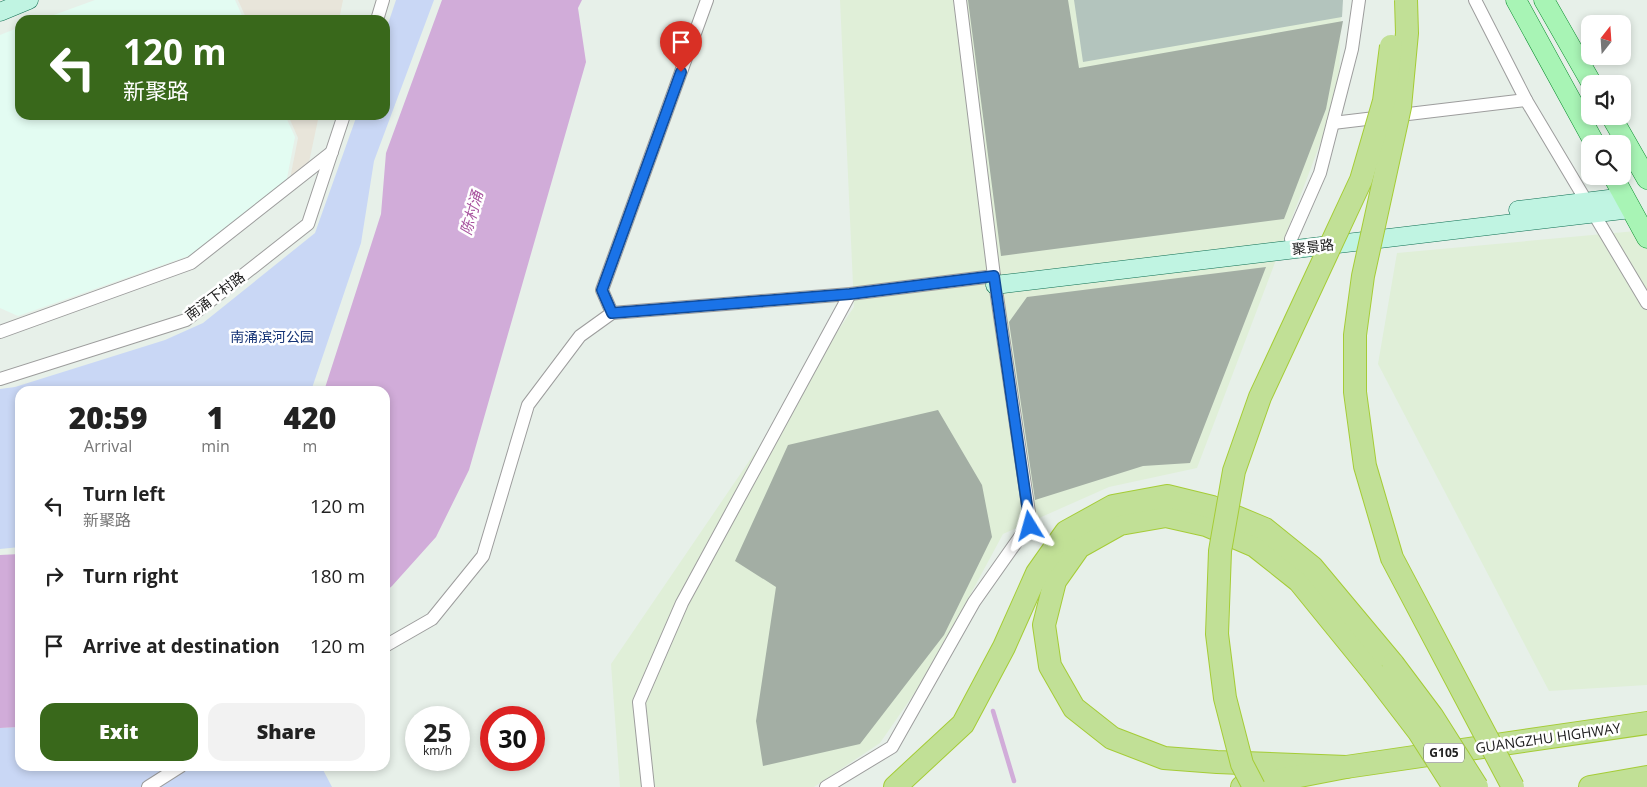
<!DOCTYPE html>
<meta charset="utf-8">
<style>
body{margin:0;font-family:"Open Sans","Noto Sans SC",sans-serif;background:#f2f2f2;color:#222;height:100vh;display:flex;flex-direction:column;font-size:19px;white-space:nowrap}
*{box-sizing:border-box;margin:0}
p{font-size:16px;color:#767676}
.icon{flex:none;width:28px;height:28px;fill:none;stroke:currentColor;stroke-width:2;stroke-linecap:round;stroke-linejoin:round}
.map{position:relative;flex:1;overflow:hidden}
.drawer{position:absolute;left:15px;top:386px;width:375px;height:385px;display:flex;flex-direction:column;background:#fff;border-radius:15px;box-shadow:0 2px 8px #0003}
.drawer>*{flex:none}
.top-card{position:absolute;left:15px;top:15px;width:375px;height:105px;border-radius:15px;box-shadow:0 2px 8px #0003;background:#39681b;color:#fff;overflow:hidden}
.needle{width:32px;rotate:17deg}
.buttons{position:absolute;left:1581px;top:15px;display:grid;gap:10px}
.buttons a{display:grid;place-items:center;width:50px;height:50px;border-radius:10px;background:#fff;box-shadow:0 2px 8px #0003;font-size:25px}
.speed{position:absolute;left:405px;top:706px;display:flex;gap:10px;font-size:25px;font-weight:700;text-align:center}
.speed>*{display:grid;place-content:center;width:65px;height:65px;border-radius:50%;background:#fff;box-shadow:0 2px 8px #0003;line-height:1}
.speed small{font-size:12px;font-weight:400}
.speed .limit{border:8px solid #d22;background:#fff;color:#111}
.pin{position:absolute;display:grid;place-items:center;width:42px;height:42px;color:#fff;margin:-51px -21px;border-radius:50% 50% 50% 0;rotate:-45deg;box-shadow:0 0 5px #0007}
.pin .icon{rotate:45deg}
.me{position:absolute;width:55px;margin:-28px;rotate:352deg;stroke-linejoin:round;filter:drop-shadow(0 0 4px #0008)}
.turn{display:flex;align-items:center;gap:18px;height:105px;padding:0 25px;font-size:22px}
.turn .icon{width:65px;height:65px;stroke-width:2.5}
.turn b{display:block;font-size:35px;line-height:42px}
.eta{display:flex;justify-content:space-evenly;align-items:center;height:85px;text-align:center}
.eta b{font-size:30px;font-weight:800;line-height:35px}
.button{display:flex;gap:10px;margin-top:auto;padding:10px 25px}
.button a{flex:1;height:58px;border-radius:15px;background:#39681b;color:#fff;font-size:20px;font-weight:800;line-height:58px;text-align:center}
.button a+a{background:#f2f2f2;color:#222}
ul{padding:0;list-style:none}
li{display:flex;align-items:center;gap:15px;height:70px;padding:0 25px}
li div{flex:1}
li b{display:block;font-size:19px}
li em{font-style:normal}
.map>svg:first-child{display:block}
.commercial{fill:#e0efd8}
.industrial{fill:#e8e5da}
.education{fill:#e3fcf2}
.construction{fill:#b3c4bd}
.park{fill:#c9d7f5}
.water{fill:#d1acd9}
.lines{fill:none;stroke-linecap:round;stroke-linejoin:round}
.stream{stroke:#d1acd9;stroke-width:4.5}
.building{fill:#a3aea4}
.street-casing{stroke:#9d9d9d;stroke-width:14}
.secondary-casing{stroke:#0f6f53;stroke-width:19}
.primary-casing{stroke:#0d8e30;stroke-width:21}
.highway-casing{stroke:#a5cc36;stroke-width:24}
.street{stroke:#fff;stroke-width:12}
.secondary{stroke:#c0f4e2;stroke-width:18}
.primary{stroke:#a8f4b5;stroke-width:20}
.highway{stroke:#c1e096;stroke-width:22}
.highway-bridge-casing{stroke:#a5cc36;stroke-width:24;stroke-linecap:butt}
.highway-bridge{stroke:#c1e096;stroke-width:22}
.route-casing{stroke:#114b97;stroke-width:12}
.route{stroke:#1a73e8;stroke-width:9}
.labels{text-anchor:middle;stroke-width:5;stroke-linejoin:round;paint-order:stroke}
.shield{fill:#fff;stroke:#636363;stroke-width:1}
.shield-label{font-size:12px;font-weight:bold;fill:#202020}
.street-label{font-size:14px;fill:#202020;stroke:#fff}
.park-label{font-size:14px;fill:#163476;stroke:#fff}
.water-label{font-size:15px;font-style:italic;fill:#a8549f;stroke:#fff}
</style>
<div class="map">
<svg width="1647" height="787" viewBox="0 0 1647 787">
<rect width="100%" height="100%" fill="#e7f0e9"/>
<g class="commercial">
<polygon points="840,0 1341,0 1339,94 1197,468 1109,487 1003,534 927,675 880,743 814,787 620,787 611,664 854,307"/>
<polygon points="1647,230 1647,685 1549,691 1378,364 1397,253"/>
</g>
<g class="industrial">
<polygon points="238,0 343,0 339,20 247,20"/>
<polygon points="288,115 319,115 309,162 289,184 298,138"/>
</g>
<g class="education">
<polygon points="95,0 235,0 244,20 40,20"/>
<polygon points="20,27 20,115 285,115 295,137 286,183 191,255 18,316 0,308 0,35"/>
</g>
<polygon class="construction" points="1074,0 1343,0 1342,17 1083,62"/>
<g class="park">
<polygon points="396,0 434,0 374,161 361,243 311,391 20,391 20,547 0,549 0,389 15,387 165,340 203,323 315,233 357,115 385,115 385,33"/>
<polygon points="20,727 20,766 321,766 332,787 0,787 0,728"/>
</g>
<g class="water">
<polygon points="442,0 582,0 578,8 586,62 469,470 436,537 392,586 385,592 385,391 324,391 381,214 386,153"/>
<polygon points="20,554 20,727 0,728 0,555"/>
</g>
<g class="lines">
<polyline class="stream" points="993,711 1014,781"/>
</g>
<g class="building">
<polygon points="968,0 1068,0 1079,68 1343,21 1326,109 1284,219 1001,256"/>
<polygon points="1266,267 1190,463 1143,466 1035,500 1009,322 1027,297"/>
<polygon points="938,410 982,485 992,537 944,635 860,744 763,766 756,721 776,587 735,561 788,445"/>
</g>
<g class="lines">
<g class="street-casing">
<g id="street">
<polyline points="1475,0 1526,100"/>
<polyline points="377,20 383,0"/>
<polyline points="1333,123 1526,100 1647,303"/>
<polyline points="1291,239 1320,173 1352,49 1359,0"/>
<polyline points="612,313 850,294 994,276"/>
<polyline points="0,332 191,263 332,152"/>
<polyline points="0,379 186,320 308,224 344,115"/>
<polyline points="385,646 432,619 483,556 528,405 580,336 612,313 602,290 707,0"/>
<polyline points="148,787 181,766"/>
<polyline points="648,787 639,702 682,603 850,294"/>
<polyline points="826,787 892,747 974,602 1022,534 1031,526 994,276 960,0"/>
</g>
</g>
<g class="secondary-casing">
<g id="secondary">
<polyline points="0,12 29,0"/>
<polyline points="1518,210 1625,197"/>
<polyline points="995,285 1631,209"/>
</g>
</g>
<g class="primary-casing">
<g id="primary">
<polyline points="1516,0 1595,144"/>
<polyline points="1544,0 1592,84"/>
<polyline points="1611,116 1647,179"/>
<polyline points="1613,176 1647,238"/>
</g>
</g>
<g class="highway-casing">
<g id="highway">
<polyline points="1346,767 1217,762 1164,758 1112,738 1074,708 1050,666 1044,625 1055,581 1079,547 1120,524 1166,516 1206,525 1255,546 1299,581 1373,672"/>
<polyline points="895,787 963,724 1004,647 1037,573 1066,532 1113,506 1167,496 1212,507 1265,529 1312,567 1393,664"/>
<polyline points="1242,787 1346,767 1647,723"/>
<polyline points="1590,787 1647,777"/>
</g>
</g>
<use href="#street" class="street"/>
<use href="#secondary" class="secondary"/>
<use href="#primary" class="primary"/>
<use href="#highway" class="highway"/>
<g class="highway-bridge-casing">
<g id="highway-bridge">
<polyline points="1406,0 1407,33 1400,107 1363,276 1355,335 1355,392 1365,466 1392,558 1513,787"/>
<polyline points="1393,664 1432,716 1477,787"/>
<polyline points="1373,672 1419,732 1454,787"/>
<polyline points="1254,787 1242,764 1225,698 1217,634 1220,551 1234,471 1260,397 1361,180 1384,101 1391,46"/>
</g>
</g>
<use href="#highway-bridge" class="highway-bridge"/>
</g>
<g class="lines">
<g class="route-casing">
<polyline id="route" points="681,72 602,290 612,313 850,294 994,276 1030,526"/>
</g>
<use href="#route" class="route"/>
</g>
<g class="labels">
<rect class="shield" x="1424" y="743.5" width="40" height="19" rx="4"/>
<g class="shield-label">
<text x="1444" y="757">G105</text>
</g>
<g class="street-label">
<text transform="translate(1313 247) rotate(-7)" y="5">聚景路</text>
<text transform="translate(215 296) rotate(-37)" y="5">南涌下村路</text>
<text transform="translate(1548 738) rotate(-8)" y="5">GUANGZHU HIGHWAY</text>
</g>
<g class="park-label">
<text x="272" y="342">南涌滨河公园</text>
</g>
<g class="water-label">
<text transform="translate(472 213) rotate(-74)" y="5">陈村涌</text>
</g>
</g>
</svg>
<div class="buttons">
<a><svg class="needle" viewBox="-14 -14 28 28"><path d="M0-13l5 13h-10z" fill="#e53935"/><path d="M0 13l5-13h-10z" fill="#767676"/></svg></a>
<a><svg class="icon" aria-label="sound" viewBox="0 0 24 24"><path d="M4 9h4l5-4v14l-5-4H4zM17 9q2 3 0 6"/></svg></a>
<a><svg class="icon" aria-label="search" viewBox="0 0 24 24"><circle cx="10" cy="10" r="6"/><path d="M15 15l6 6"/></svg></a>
</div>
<div class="speed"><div>25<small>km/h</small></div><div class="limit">30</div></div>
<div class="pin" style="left:681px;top:72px;background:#d93025"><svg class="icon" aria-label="arrive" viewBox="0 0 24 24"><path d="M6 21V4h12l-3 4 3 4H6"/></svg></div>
<svg class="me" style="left:1030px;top:526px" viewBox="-20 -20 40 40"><path d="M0-17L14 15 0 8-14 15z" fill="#1a73e8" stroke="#fff" stroke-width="4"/></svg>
<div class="top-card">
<div class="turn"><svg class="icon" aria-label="left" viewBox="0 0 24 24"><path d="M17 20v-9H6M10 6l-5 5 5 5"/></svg><div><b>120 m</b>新聚路</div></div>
</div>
<section class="drawer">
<div class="eta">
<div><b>20:59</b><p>Arrival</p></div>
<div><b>1</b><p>min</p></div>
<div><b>420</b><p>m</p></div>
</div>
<ul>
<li><svg class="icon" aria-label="left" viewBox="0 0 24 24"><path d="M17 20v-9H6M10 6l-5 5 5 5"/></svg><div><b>Turn left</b><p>新聚路</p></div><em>120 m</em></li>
<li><svg class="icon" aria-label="right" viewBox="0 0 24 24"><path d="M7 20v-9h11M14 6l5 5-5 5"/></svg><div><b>Turn right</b></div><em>180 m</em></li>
<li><svg class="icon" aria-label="arrive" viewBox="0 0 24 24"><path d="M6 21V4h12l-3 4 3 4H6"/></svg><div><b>Arrive at destination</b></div><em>120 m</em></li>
</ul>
<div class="button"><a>Exit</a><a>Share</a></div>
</section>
</div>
